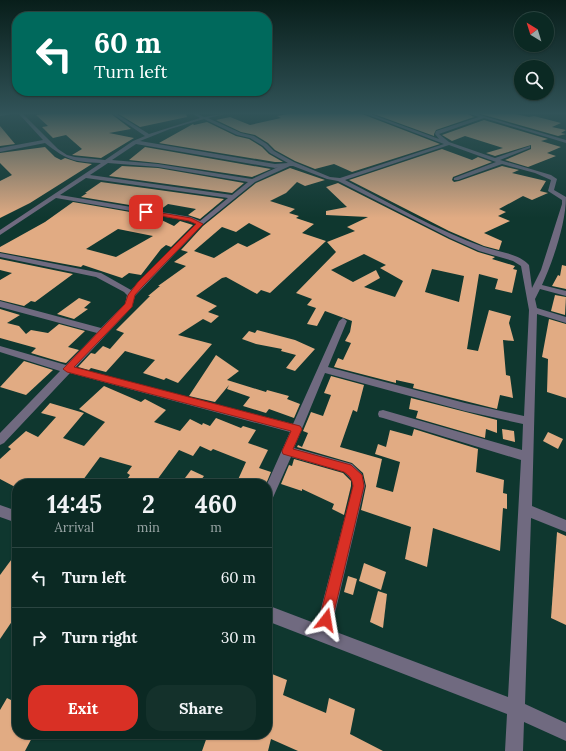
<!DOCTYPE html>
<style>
body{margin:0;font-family:Lora,serif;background:#14312b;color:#f1f3f6;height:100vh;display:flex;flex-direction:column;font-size:15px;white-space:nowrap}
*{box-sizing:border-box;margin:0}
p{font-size:13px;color:#9aa6a6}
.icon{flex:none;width:22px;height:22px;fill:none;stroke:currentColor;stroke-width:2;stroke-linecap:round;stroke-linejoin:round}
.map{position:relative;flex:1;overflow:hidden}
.sheet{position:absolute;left:12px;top:479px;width:260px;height:260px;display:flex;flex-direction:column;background:#0b2923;border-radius:16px;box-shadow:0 1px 3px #0004,0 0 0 1px #2b4541}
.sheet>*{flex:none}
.top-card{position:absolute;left:12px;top:12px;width:260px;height:84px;border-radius:16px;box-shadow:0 1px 3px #0004,0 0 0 1px #2b4541;background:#00695c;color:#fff;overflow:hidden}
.needle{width:26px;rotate:322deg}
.controls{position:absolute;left:514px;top:12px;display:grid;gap:8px}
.controls a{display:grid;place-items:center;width:40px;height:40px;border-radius:50%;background:#0b2923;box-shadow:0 1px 3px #0004,0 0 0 1px #2b4541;font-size:20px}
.pin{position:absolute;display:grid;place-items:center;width:34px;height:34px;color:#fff;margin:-17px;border-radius:8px;box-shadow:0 2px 6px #0006}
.me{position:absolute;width:44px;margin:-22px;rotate:14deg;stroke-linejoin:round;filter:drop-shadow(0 0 3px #0008)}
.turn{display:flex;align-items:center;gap:14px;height:84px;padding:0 16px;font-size:18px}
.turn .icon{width:52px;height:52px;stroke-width:2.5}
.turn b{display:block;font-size:28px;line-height:34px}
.eta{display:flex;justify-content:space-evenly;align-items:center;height:68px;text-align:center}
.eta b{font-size:24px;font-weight:700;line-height:28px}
.button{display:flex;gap:8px;margin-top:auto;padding:8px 16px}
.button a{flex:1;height:46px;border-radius:16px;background:#d93025;color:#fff;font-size:16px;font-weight:700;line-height:46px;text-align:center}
.button a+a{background:#14312b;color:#f1f3f6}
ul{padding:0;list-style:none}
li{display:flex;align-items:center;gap:12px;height:60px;padding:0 16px;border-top:1px solid #2b4541}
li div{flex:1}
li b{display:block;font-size:15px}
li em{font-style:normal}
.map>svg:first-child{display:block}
.building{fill:#e1ab83;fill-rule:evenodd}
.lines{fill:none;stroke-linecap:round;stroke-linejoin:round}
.minor{fill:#706a80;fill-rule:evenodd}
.route{fill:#d93025;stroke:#8d1f18}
</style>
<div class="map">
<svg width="566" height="751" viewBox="0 0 566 751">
<rect width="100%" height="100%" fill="#0f372f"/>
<g class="building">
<polygon points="51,113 110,113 131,129 109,133 134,138 101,158 72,155 82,149 66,135 53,138 42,127 48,126 36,115"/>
<polygon points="117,113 186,113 187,117 140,127"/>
<polygon points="293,113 362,113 362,114 440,144 352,172 334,164 315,169 295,161 275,150 268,143 255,135 241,132 216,120 230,117 250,125 281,118 277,116"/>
<polygon points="371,113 466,113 474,117 436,130 434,134 434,136"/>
<polygon points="477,113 511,113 529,117 534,116 561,123 552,127 566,130 561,133 566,134 558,136"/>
<polygon points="484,120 548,139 541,141 561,147 547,153 556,156 528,167 505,160 531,149 531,145 495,156 486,153 503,148 465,136 452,141 442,135"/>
<polygon points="207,122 236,136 249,139 262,147 269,154 283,162 275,162 159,143 193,124 194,125"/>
<polygon points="0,126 15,144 0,146"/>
<polygon points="45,147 55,157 61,160 65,158 77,162 92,164 30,203 0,218 0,181 12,175 0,163 0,153"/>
<polygon points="145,147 271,169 252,177 158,163 129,160"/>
<polygon points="442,149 472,160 478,157 492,162 453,177 452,180 454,182 459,181 502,166 519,170 512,173 546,181 540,191 548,193 532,200 523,196 499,209 506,212 498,216 510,221 484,233 502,241 499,250 484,246 449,231 349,180"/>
<polygon points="122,166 158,168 244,183 232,193 109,176"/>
<path d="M290,168l35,12 -20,6 -8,-4 -11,11 -16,8 25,8 -6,4 10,3 -3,2 18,6 -12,9 24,8 -56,52 -9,-3 -4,4 -31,-17 -4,1 -26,18 21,10 -9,6 11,4 -8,7 -8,-4 -25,16 34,9 -34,39 -12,-5 -2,2 -21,-7 12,-13 -30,-9 -19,21 -15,-4 -2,2 -11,-3 13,-14 4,1 8,-8 7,3 14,-16 -8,-3 34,-34h-2l12,-10h-2l28,-20 -12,-4 14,-10 -7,-2 22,-24 53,-43zM249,223l22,11 -24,13 -9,-4 -24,15 -20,-7 28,-24 14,5z"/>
<polygon points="101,182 224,199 200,219 188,215 196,209 168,204 160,210 81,197 87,193 85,193"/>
<path d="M338,183l111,56 29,13 17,5 -3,2 23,7 -2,3 4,1 -5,23 -17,-4 3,-10 -19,-5 -12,75 11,2 11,-41 22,6 -2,7 5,18 -11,-1 3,35 4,1 3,22 -13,-3 -3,14 -84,-21 1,-4 -18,-4v3l-62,-16 4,-9 5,2 8,-17 -6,-2 5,-9 2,-11 -27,-10 -8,15 -10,-2 9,-16 -9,-3 5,-6 -16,-6 40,-41 -9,-10 28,-11 -8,-4 21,-10 -42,-2v-4l21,-4 -21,-20zM364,254l22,11 -6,3 23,13 -8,16 -31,-10 16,-9 -4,-8 -23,12 -22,-12zM432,269l32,7 -5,26 -34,-10z"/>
<path d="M73,202l80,14 21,10 6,-5 13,4 -22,22 -5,-2 -5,4 -20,26 -12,-2 -7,5 -39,-13 -2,2 -81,-15v-5l45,-25zM118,229l35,7 -37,21 -30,-8z"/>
<polygon points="0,259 73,274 35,302 31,301 24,306 0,300 0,280 12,273 0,270"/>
<polygon points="562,265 566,266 566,289 552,286 558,275 560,276"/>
<polygon points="555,295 566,297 565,315 551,311"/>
<polygon points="79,298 91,302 84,308 88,309 74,319 57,314"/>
<polygon points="0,309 20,315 7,323 19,326 26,334 31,330 48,333 59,324 85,331 68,347 79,350 66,363 61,362 31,353 36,348 0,338"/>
<polygon points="549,319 566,324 566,398 547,392 548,359 542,357"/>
<polygon points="257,330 295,340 315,349 295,371 286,368 296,355 281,351 282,349 256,344 242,339 249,331 255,333"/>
<polygon points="216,355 239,371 227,380 266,392 267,390 289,396 287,399 300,404 294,418 269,409 266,413 243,406 250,397 227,389 229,385 215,402 189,396"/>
<polygon points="24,361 53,370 26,395 0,387"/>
<polygon points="331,376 364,385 357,412 353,410 340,447 382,459 376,487 393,492 400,462 375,454 378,444 386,447 390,430 412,436 414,429 478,449 476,472 504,480 503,493 507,494 507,509 503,508 500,551 433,528 427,567 405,559 411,527 361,510 366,486 363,473 352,463 297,447 298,445 302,447 308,433 303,431 311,412 323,416 331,395 324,393"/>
<polygon points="104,386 141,402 145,399 166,410 154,422 180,431 190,419 202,425 203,423 210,426 216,418 241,428 243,426 256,430 248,443 268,450 259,468 271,472 266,484 236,484 246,462 213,449 211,451 200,446 193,456 179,450 154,484 124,484 130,475 127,473 132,466 100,457 80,484 57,484 52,482 50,484 42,481 39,484 17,484 17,488 0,479 0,459 11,449 8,447 26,431 38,437 56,417 41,413 50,403 84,413 63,438 84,446 105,422 79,409"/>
<polygon points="411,398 497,420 497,433 486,429 485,438 416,418 418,411 409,409"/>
<polygon points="502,429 514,431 515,442 503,439"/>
<polygon points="548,432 563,439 558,449 543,441"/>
<polygon points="294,459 343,473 351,481 351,486 344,515 332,509 334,504 302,489 302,491 281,484 289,465 292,466"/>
<polygon points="191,470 204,476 198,484 185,478"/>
<polygon points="557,532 566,536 566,625 551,618"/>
<polygon points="17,552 17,614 0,639 0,575"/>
<polygon points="364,563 386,572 381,590 359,581"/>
<polygon points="348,576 357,579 353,595 344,592"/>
<polygon points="378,591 387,594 383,628 370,622"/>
<polygon points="267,672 287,680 283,695 326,713 329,698 355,709 350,734 383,751 298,751 271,739 268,751 202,751 208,734 267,734"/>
<polygon points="7,698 17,703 17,734 34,734 25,751 0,751 0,710"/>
</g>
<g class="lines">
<g class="minor">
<path d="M9,113h13l36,36 9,6 8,2 30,3 28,-19 12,-5 -34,-23h4l34,21 51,-16 -9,-5h5l8,4 25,-4 -21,5 33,15 13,3 13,8 7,7 20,11 36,15 10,1 104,-34 -81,-31h5l71,26 -4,-5 1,-3 43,-14 -12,-4h6l93,27v3l-82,-25 -45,16 10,8 46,16 35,-12v2l-30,12 51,15 6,4 -3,11 12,7c0,26 -13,64 -24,88l24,6v5l-26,-7 -5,10 2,9 29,9v6l-29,-9 -5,192 34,14v12l-35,-14 -6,186 41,19v18l-42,-19 -1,29h-18l2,-37 -240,-93v-16l50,19 36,-138 -1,-6 -8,-8 -53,-15 -20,45 -4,2v-20l23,-52 -220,-59 -66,70 -4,2v-12l60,-62 -60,-19v-6l66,19 31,-32 -97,-26v-6l101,27 24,-24 2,-9 -3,-3 -28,-15 -96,-20v-4l101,20 30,17 65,-66 -7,-3 -133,-23 -56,37v-5l101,-67c-28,-1 -34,-3 -56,-20l-45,9v-4l43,-8 -25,-27 -18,3v-2zM204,119l33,16 13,3 13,8 7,7 18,10 -13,1 -135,-23 30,-12zM136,144l139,24 3,-1 -26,12 -94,-15 -46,-4zM449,145l47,17 -42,16v2h4l44,-16 33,9 16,7 -3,11 14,9v4l-21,66 -9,18 -3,-23c-11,-12 -31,-13 -45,-18 -48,-17 -94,-44 -139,-67zM108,163l50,4 90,15 -16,13 -142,-20zM290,166h3l34,13 11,2 112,57 29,13 34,10 8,5 8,44 -5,106 -59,-13 -137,-36 19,-46 -4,-3 -4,3 -46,103 -218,-56 57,-61 3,-11 67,-71 53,-43zM86,178l142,20 -28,23 -9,-4 -131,-22zM325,373l140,38 58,13 -1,26 -139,-40 -4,1 -1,3 1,3 4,1 138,42 -13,237 -177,-67 34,-144 -3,-12 -10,-10 -58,-16z"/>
<polygon points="0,505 17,511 17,523 0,517"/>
</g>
</g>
<linearGradient id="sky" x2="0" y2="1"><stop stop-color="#081e1a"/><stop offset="0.52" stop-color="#315358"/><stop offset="1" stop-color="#315358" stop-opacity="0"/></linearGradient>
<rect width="566" height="218" fill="url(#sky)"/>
<path class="route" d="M144,210l47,8 12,6 -60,62 -8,9 -3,12 -58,60 226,59 2,3 -9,20 58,16 11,10 2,11 -33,139 -5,2 -5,-2 -2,-5 34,-134c-1,-7 -3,-10 -9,-14l-61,-18 -1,-3 9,-20 -224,-59 -4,-3 62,-65 3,-9 10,-13 58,-58 -7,-3 -45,-8z"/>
</svg>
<div class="controls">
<a><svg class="needle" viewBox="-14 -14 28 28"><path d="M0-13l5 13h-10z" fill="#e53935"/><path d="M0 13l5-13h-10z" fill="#9aa6a6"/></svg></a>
<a><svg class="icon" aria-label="search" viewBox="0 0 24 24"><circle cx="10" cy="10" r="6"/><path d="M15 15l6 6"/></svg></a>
</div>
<div class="pin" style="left:146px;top:212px;background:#d93025"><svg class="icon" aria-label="arrive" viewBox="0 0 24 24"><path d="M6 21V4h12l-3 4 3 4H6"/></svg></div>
<svg class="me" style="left:326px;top:620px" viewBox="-20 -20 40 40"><path d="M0-17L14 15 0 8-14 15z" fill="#d93025" stroke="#fff" stroke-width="4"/></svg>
<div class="top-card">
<div class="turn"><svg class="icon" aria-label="left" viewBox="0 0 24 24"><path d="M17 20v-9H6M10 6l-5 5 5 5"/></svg><div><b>60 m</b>Turn left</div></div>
</div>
<section class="sheet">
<div class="eta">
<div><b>14:45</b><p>Arrival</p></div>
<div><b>2</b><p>min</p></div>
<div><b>460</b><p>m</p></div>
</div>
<ul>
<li><svg class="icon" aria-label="left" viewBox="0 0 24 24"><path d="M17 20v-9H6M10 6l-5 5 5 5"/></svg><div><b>Turn left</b></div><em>60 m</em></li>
<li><svg class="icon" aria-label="right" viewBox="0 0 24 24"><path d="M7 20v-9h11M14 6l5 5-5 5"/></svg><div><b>Turn right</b></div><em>30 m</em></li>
</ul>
<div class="button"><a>Exit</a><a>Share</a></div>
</section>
</div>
